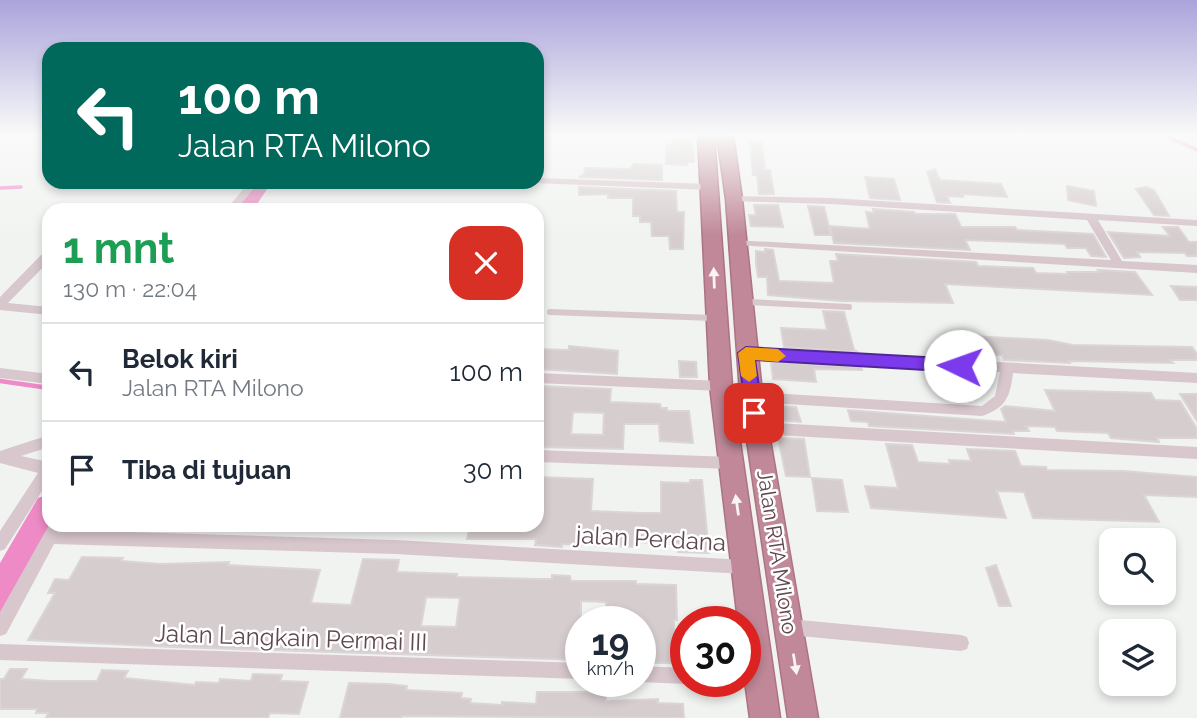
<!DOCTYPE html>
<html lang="id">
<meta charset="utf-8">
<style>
body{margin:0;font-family:Raleway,sans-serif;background:#f2f2f3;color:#1f2937;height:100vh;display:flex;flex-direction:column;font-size:26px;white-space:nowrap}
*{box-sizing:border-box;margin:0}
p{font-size:23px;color:#747a83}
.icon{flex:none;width:38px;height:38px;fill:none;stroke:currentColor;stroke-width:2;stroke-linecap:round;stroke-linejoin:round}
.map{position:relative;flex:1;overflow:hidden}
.panel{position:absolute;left:42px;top:203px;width:502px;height:329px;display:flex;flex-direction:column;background:#fff;border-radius:21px;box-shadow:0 4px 10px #0003}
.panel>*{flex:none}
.guide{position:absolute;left:42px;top:42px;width:502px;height:147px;border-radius:21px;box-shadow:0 4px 10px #0003;background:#00695c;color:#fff;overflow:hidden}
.fabs{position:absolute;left:1099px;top:528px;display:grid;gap:14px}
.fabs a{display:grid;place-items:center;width:77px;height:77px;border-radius:14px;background:#fff;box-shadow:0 4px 10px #0003;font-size:35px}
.speed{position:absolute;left:565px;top:606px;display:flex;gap:14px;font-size:35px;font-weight:700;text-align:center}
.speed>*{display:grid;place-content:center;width:91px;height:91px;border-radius:50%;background:#fff;box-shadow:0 4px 10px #0003;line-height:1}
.speed small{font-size:18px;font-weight:400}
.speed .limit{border:10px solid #d22;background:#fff;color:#111}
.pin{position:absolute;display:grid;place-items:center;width:60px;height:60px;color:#fff;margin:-30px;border-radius:14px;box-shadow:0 4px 10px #0006}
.me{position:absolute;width:77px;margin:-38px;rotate:273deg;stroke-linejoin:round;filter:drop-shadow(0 0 5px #0008)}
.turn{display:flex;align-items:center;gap:24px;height:147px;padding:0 21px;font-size:32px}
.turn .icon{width:91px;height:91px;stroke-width:2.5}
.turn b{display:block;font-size:49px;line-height:60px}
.round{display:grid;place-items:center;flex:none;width:74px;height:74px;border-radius:21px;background:#f2f2f3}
.headline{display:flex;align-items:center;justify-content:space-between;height:119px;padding:0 21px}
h1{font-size:42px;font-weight:700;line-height:52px;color:#1e9e55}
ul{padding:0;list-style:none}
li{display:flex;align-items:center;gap:21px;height:98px;padding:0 21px;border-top:2px solid #e0e1e3}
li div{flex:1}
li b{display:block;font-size:26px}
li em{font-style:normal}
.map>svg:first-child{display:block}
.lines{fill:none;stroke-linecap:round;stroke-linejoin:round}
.stream-far1{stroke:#ee8bc7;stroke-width:3.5}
.stream{stroke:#ee8bc7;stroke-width:4.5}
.river{fill:#ee8bc7;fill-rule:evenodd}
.building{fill:#d6cdcf;stroke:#dcd5d5;stroke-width:2;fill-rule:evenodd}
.highway-casing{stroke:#ac7383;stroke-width:3}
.lane{stroke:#d8c7cd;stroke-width:6}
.street{fill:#d8c7cd;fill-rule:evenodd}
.highway{fill:#c08898;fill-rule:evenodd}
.oneway{fill:#f9f3f5}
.route{fill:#7c3aed;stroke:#51269a;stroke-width:2}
.slow{fill:#f59e0b}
.labels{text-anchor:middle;stroke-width:5;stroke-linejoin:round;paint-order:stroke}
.street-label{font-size:21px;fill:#5f4850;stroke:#fff}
.near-street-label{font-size:24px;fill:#5f4850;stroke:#fff}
</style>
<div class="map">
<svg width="1197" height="718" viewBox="0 0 1197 718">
<rect width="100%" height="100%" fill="#f1f3f1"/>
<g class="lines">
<g class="stream-far1">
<polyline points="1164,135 1197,150"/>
<polyline points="0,188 21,187"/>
</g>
<polyline class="stream" points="0,381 49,388"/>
<g class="river">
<polygon points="251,182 272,182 253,210 231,210"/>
<polygon points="49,494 49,525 56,525 12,607 0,612 0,563 38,498"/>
</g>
</g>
<g class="building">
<polygon points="672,139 693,140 694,162 687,162 687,165 666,164 666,144 672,145"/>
<polygon points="750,141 762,142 765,170 770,170 774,194 759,194 757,175 753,175"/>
<polygon points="634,164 662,165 662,180 579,177 584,175 585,168 630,169"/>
<polygon points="935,169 940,180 1001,184 1007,197 962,194 963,197 947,196 950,203 937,202 927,172"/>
<polygon points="865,177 894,179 900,200 870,198"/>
<polygon points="1067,186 1094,191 1096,206 1068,200"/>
<polygon points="579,187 676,191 677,212 684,212 683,249 670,249 669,236 652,236 651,222 640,222 640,216 633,216 633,198 608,198 608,194 579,195"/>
<polygon points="1146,187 1154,190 1169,216 1154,215 1136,189"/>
<polygon points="754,205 778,205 783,227 751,226 749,215 756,215"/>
<polygon points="808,206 824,207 831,235 815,235"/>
<polygon points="873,209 914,212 915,214 955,214 961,227 1015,227 1017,230 1093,234 1106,257 1091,256 1086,248 1067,248 1065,244 965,240 970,250 834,243 830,226 870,229 866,212 874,213"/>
<polygon points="1163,227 1178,227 1189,242 1197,242 1197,256 1187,256 1185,253 1137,252 1140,257 1124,258 1108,232 1170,236"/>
<polygon points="765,249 773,250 779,281 834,283 830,261 838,261 836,254 976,262 978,266 1033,268 1036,273 1068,274 1067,272 1100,272 1098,270 1135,272 1152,295 945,284 953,303 841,301 768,295 767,277 758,277 756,264 756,251 765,252"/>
<polygon points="1171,286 1197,287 1197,300 1180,300"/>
<polygon points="823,311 844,312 854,350 858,352 784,347 781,328 827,330"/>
<polygon points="970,336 1048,340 1073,345 1192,347 1197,354 1197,360 1170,360 1173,363 1069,361 1070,363 1004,360 1002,355 977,354"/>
<polygon points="569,346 618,351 617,374 537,369 537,349 569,350"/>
<polygon points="679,361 696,362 697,377 680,377"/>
<polygon points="771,362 861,367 862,370 814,369 816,382 773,379"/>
<path d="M540,386l71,3 -1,13 50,2 1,4h6v3h22l4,32 -33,-2 -1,-17h-35l-1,25 -86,-2zM573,412l31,1 -1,22 -32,-1z"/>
<polygon points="1045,390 1151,393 1155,400 1180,401 1197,429 1197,438 1157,438 1159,442 1111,438 1108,433 1057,431 1055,427 1026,426 1029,431 1013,431 1014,434 869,426 868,422 851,421 848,410 1006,422 1001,409 1005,406 1055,411"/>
<polygon points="1180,394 1197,394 1197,421"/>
<polygon points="773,406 796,407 801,422 775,420"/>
<polygon points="778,438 804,439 810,477 786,476"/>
<polygon points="886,444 912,445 918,462 950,464 949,460 971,461 967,449 1015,451 1021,466 1046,467 1047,470 1123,471 1197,477 1197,497 1144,495 1159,522 1033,518 1024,492 997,491 1006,518 871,508 865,486 898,488"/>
<polygon points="539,477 593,479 591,511 641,513 661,513 661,482 690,483 690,480 702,480 709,553 678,552 678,544 636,542 636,547 562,544 562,547 535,545 536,539 467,539 470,525 537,525"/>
<polygon points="812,478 842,480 848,512 817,511"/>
<path d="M82,557l41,1 -2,3 40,3 68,-2 -1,3 92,5 -9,33 40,2 12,-46 36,1 -2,12 60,2v3l80,2h15v-4l18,1 1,5h65v3l40,1 1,35h-3v25h12v18h-46v-45l-34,-2v-14l-25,-1v59l-408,-13 -145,-7 27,-47h-7l7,-14 14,1zM426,597l34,1 -4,29 -35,-1z"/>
<polygon points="996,565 1011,606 999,606 986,568"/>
<polygon points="10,669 27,669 21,679 50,681 97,681 102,670 128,671 124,678 195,685 196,682 219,683 220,679 251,681 253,674 282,675 280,681 308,682 299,714 270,713 268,718 46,718 48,713 36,713 37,709 0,709 0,679 4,679"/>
<polygon points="349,683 389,684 407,686 406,690 462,693 461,698 471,699 470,703 502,705 502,702 536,704 537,692 606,692 606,701 658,699 658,703 683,704 684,718 402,716 401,718 340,718"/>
</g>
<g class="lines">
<g class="highway-casing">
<g id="highway">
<polygon points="698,135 714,135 732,386 780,718 750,718 745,681 746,621 738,621 710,386"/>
<polygon points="717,135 733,135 742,199 762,393 818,718 788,718 740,393 726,199"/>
</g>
</g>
<g class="lane">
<polyline points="747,302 849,307"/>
<polyline points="550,312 713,318"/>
</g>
<g class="street">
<polygon points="537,178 710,184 715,187 710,190 534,183 537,182"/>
<polygon points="249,182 259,182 236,210 226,210"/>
<polygon points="734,196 830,198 1197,220 1197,226 1098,220 1122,261 1197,265 1197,273 737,245 733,244 732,242 733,240 1111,260 1087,220 830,204 731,201 729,199"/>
<polygon points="45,254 49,256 49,261 8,303 49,307 49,315 0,310 0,297 41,255"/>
<path d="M746,348l451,25v10l-184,-10c-3,24 -7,35 -31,43l-230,-14 -5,-1 -1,-4 1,-4 5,-1 230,14 13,-10 5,-24 -254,-14 -4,-2 -2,-3 2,-3z"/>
<polygon points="0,368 49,374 49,384 0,378"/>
<polygon points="537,373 721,381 725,382 727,386 725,390 721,391 537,383"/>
<polygon points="757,422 1197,447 1197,459 757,434 752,432 750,428 752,424"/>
<polygon points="49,435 49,447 21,456 49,462 49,480 5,549 0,551 0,531 38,473 0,463 0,451"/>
<polygon points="537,450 731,457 736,459 738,463 736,467 731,469 537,462"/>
<polygon points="49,525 64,525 62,530 395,540 745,560 750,562 753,567 750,572 745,574 395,554 54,544 6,634 0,636 0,612"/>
<polygon points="789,619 961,635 967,637 969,643 967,649 961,651 789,635 783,633 781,627 783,621"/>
<polygon points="0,644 581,663 581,679 0,660"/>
<polygon points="640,666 686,668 686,681 693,681 686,684 640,682 636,681 640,681"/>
</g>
<use href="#highway" class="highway"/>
</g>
<defs><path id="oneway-solid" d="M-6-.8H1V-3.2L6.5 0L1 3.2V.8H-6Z" transform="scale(1.75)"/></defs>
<g class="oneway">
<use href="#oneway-solid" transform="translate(714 278) rotate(-92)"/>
<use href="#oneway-solid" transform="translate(737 505) rotate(-98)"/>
<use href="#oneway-solid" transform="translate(795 664) rotate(81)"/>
</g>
<linearGradient id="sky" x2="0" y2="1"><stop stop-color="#aaa4db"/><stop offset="0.57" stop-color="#f9faf9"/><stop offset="1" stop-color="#f9faf9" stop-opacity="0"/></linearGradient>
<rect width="1197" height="236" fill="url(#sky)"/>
<polygon class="route" points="746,347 960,359 968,366 960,372 755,360 763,413 760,418 748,418 746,413 738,353"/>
<polygon class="slow" points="746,347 778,349 786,356 778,362 755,360 757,376 749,382 741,376 738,353"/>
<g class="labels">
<g class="street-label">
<text transform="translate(777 552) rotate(81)" y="7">Jalan RTA Milono</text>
</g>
<g class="near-street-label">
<text transform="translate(651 539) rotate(3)" y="8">jalan Perdana</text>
<text transform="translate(291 638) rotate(2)" y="8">Jalan Langkain Permai III</text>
</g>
</g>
</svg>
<div class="fabs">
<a><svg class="icon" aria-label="search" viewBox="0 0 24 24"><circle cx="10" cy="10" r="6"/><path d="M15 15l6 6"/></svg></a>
<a><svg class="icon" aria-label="layers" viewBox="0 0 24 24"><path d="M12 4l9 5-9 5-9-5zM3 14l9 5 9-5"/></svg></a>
</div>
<div class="speed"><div>19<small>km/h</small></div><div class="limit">30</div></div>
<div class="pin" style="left:754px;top:413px;background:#d93025"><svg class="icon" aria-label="arrive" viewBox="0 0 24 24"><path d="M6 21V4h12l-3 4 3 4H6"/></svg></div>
<svg class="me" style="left:960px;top:366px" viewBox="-20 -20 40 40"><circle r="19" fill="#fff"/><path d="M0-13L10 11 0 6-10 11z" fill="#7c3aed"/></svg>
<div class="guide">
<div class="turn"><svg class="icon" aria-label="left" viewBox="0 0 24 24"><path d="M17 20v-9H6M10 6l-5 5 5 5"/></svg><div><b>100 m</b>Jalan RTA Milono</div></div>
</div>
<section class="panel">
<div class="headline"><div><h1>1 mnt</h1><p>130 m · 22:04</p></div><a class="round" style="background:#d93025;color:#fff"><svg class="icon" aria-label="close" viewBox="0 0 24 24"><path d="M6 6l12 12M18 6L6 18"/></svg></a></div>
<ul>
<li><svg class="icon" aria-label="left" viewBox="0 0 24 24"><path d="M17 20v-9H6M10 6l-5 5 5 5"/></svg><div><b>Belok kiri</b><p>Jalan RTA Milono</p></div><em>100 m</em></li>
<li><svg class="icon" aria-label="arrive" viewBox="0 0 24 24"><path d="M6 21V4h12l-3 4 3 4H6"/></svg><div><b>Tiba di tujuan</b></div><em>30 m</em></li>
</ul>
</section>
</div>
